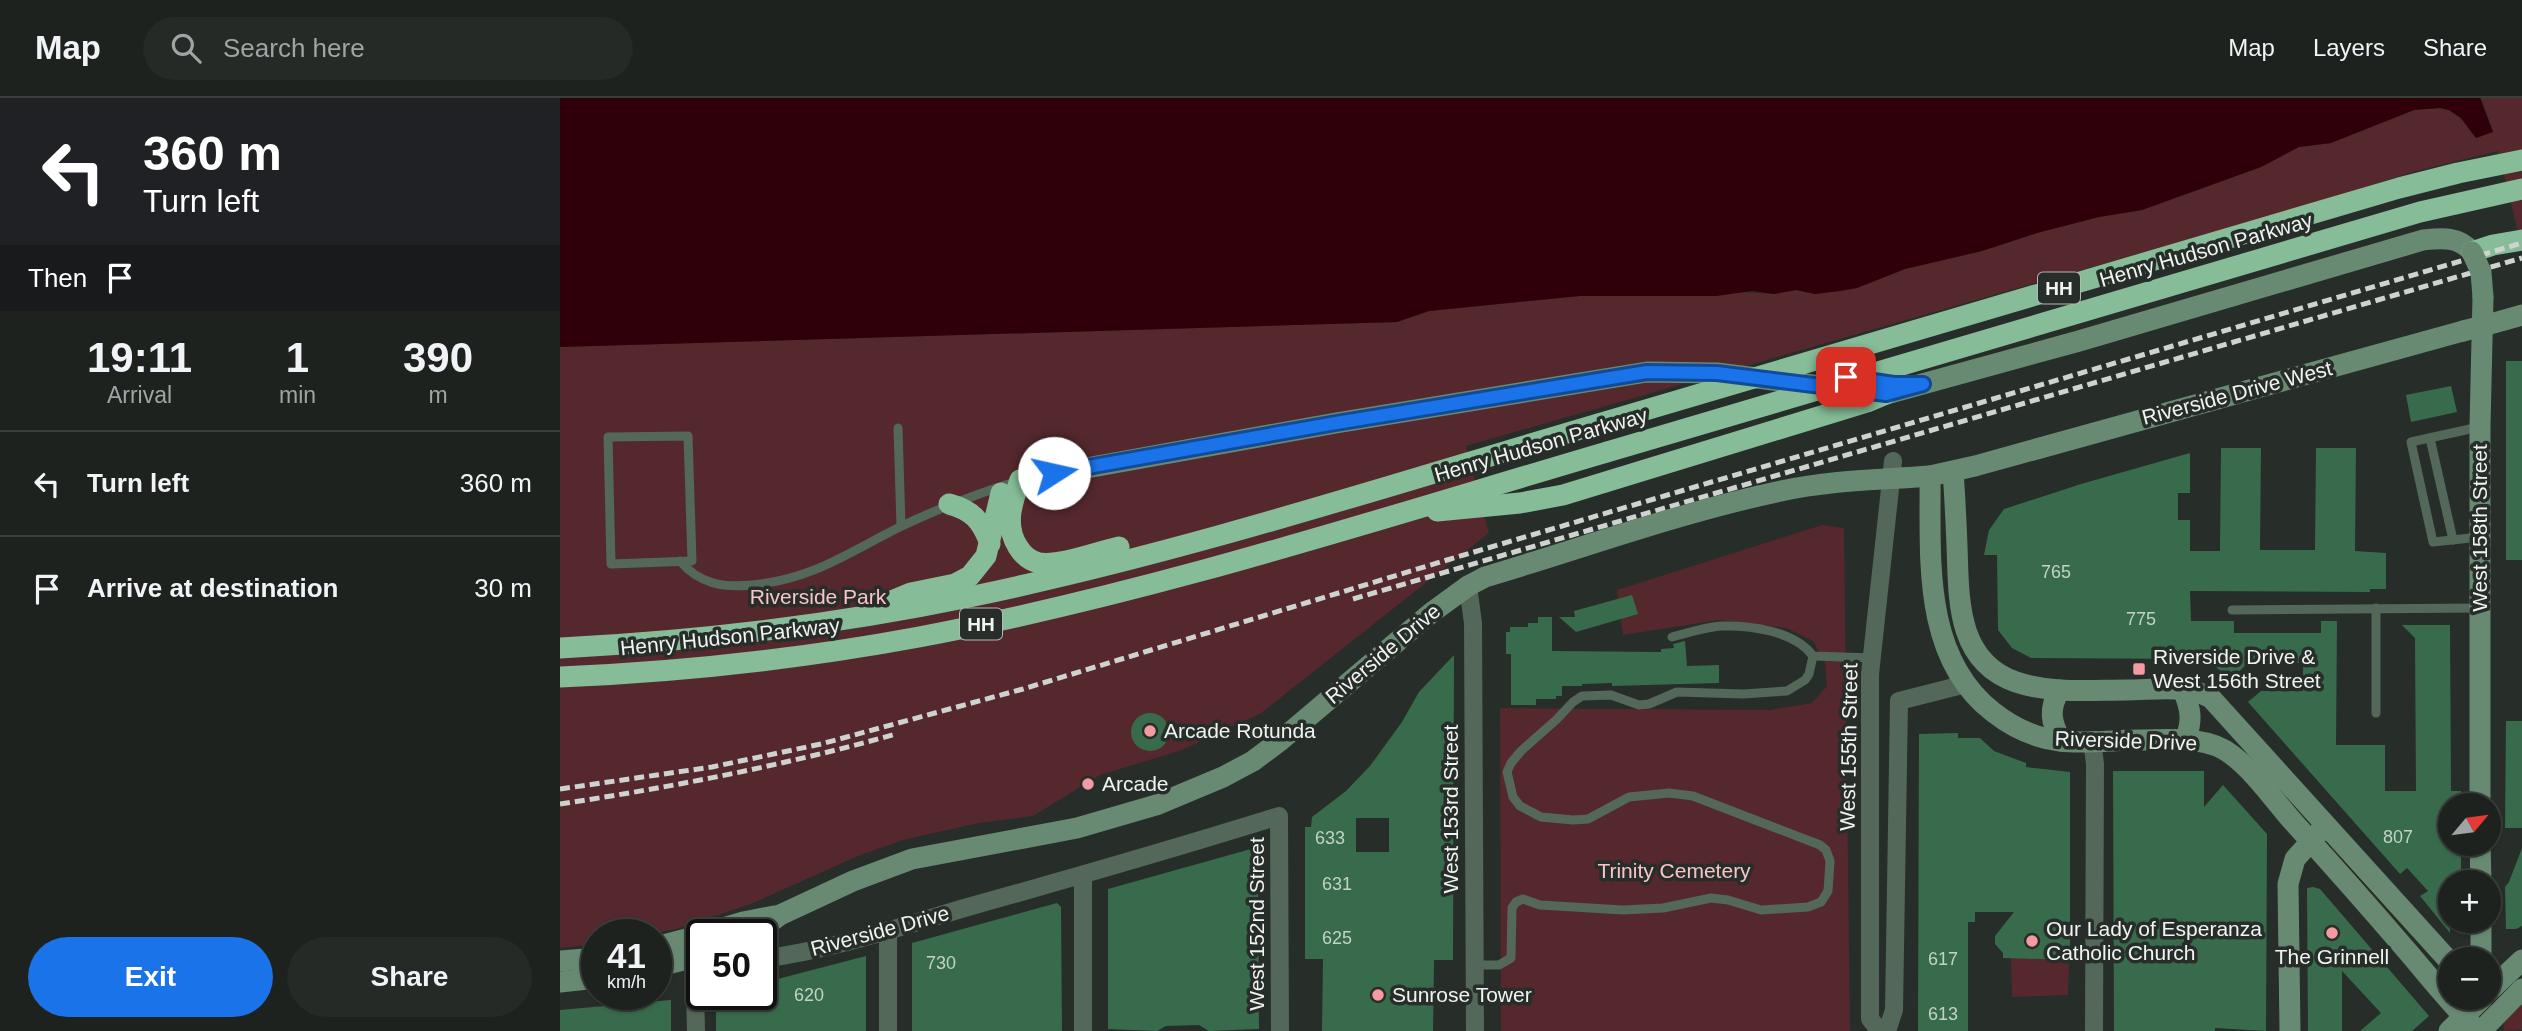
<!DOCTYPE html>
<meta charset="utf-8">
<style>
body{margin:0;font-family:Helvetica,sans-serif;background:#252a27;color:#f1f3f6;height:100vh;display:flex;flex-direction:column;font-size:26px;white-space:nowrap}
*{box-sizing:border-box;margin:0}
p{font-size:23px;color:#a0a4a4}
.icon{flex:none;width:38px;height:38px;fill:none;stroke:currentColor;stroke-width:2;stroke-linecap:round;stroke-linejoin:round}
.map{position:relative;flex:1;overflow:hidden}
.side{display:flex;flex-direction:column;background:#1d221e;width:560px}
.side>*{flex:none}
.hud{background:#202124;color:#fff;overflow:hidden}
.needle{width:46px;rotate:61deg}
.fabs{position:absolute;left:1878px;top:695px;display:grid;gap:14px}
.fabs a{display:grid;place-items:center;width:63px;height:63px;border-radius:50%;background:#1d221e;box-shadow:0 2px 5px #0004,0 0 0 2px #3b3f3c;font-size:35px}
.speed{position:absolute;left:21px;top:821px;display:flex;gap:14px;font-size:35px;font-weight:700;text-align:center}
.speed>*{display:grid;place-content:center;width:91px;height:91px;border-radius:50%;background:#1d221e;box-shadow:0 2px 5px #0004,0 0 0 2px #3b3f3c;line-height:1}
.speed small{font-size:18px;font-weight:400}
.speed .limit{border:4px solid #111;border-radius:10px;background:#fff;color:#111}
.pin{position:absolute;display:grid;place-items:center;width:60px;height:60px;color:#fff;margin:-30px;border-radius:14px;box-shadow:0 4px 10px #0006}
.me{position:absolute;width:77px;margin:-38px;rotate:80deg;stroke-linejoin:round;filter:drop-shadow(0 0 5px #0008)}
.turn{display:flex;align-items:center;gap:24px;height:147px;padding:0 28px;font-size:32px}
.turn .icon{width:91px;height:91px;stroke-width:2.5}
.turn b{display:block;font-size:49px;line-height:60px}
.then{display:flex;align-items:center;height:66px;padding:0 28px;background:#0003;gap:14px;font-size:26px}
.eta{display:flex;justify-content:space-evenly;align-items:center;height:119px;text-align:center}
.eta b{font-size:42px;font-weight:600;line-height:49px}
.action{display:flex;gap:14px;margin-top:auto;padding:14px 28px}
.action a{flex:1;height:80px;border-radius:42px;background:#1a73e8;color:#fff;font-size:28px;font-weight:600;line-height:80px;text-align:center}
.action a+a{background:#252a27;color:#f1f3f6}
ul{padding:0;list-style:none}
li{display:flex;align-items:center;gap:21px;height:105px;padding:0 28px;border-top:2px solid #3b3f3c}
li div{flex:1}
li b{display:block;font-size:26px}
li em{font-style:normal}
header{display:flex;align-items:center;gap:42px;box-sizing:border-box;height:98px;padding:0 35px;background:#1d221e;border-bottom:2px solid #3b3f3c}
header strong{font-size:33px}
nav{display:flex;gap:38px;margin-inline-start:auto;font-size:24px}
.search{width:490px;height:63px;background:#252a27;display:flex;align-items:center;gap:18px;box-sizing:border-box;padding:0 24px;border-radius:38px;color:#a0a4a4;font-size:26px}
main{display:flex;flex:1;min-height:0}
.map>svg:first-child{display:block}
.green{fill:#54282d}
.water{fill:#2f000a}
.building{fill:#386b4c;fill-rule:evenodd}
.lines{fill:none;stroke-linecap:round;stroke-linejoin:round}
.lane{stroke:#536859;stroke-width:9}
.street{stroke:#536859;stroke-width:18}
.secondary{stroke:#688a73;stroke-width:21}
.highway{stroke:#86bc98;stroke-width:21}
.rail{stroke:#ced3cf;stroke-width:5;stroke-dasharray:10 5;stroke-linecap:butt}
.secondary-bridge{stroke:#688a73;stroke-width:21}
.highway-bridge{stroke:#86bc98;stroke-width:21}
.route-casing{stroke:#114b97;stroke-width:18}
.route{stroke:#1a73e8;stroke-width:12}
.poi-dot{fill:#f49aa3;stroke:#272d28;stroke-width:2.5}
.labels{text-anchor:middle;stroke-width:7;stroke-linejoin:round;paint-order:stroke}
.number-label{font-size:18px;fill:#c2d2c8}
.shield{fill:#272d28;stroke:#b4b8b5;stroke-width:2}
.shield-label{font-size:19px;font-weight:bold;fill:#f0f4f1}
.street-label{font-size:21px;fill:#f0f4f1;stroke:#272d28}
.park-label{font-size:21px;fill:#fac3c7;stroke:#272d28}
.poi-label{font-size:21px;fill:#f0f4f1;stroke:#272d28;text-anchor:start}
</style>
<header>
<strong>Map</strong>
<div class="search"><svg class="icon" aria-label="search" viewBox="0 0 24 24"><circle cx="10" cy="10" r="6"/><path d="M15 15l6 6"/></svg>Search here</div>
<nav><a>Map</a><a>Layers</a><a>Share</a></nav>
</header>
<main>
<section class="side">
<div class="hud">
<div class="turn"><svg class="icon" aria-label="left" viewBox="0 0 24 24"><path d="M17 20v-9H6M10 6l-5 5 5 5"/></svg><div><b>360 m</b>Turn left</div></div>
<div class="then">Then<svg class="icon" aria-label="arrive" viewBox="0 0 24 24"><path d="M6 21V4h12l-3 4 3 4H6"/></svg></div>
</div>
<div class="eta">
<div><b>19:11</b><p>Arrival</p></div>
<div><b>1</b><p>min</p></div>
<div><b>390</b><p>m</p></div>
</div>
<ul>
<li><svg class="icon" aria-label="left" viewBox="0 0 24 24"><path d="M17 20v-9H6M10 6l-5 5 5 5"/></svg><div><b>Turn left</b></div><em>360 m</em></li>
<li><svg class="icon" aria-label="arrive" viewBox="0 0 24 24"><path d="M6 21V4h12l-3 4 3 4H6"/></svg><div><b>Arrive at destination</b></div><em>30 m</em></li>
</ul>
<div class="action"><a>Exit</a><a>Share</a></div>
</section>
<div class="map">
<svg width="1962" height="933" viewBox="0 0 1962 933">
<rect width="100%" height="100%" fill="#272d28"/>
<g class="green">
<polygon points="1921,0 1962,0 1962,151 1938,53 1856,73 1752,106 906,348 929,435 700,616 622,652 540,677 473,718 419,725 343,742 298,758 191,806 116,831 88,836 37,836 37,846 0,850 0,249 837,224 869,213 1020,198 1156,198 1179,194 1214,196 1236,192 1255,196 1297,190 1345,171 1422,153 1477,135 1539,119 1582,112 1701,69 1739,49 1771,45 1854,12 1880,10 1889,12 1900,20 1916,40 1933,33"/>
<polygon points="1262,427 1284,430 1290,933 941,933 940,610 1209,612 1252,605 1267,588 1265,565 1253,543 1226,530 1159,522 1063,537 1057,492"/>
<polygon points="1451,860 1509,862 1508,897 1452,899"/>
<polygon points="1962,904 1962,932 1944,933 1943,926"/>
</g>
<polygon class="water" points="0,0 1920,0 1933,34 1916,40 1901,20 1889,12 1880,10 1854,12 1771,45 1739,49 1701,69 1582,112 1539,119 1477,135 1422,153 1345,171 1297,190 1280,193 1255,196 1236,192 1214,196 1192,193 1156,198 1020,198 869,213 837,224 0,249"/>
<g class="building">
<rect x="1946" y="263" width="16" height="199"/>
<polygon points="1891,288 1897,314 1851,324 1846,297"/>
<polygon points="1661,350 1701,350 1700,452 1755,452 1756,350 1796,350 1795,453 1826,455 1826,491 1810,491 1810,494 1630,493 1631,523 1674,523 1674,535 1761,535 1761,523 1777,523 1776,647 1825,647 1825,693 1856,693 1855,540 1842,527 1890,527 1891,693 1901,693 1901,707 1890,707 1890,746 1901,746 1901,784 1890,784 1890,835 1860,798 1868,793 1847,770 1840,776 1688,604 1701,593 1743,593 1743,565 1689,564 1670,582 1654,567 1636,561 1471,560 1452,550 1438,532 1437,457 1424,457 1429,432 1444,411 1521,386 1630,355 1630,395 1618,395 1618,422 1630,422 1630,453 1660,453"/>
<polygon points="1072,497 1078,516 1016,534 999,519 1015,519 1014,513"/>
<polygon points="978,519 992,519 992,553 1101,554 1101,551 1114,550 1113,546 1125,543 1127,568 1159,567 1159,585 1052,588 1052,585 1022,586 1022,588 1002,588 1002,598 996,598 996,601 976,601 976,607 951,607 951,556 946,556 946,534 950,534 950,529 968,529 968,525 978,525"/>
<path d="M894,557l-1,305h-19l-1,71h-111l1,-72h-18v-132h6l1,-10 34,-26 24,-25 32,-44 17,-30zM796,720h33v34h-33z"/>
<circle cx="590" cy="634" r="19"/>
<polygon points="1946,623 1962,623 1962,730 1945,730"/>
<polygon points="1398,635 1398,640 1420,640 1434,653 1466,665 1466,669 1510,674 1510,862 1443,860 1443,855 1435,846 1435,838 1454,814 1415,814 1415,824 1408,824 1408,933 1358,933 1359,636"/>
<polygon points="1553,673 1644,673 1644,709 1663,687 1707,736 1706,933 1655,930 1655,933 1554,933"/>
<polygon points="698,749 699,931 649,933 639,927 606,928 597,933 548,931 548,791"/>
<polygon points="1962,750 1962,828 1956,831 1946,831 1945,789 1949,784"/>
<polygon points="1753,789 1760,791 1869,918 1852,933 1800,933 1821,915 1782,873 1782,933 1748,933 1747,790"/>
<polygon points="497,805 501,809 502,933 352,933 352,845"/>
<polygon points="306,858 306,933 156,933 156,896 212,896 210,883"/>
<polygon points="111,902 111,933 0,933 0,912"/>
</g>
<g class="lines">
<g class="lane">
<polyline points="1919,329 1851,344 1873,444 1920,439"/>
<polyline points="338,330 341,428"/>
<polygon points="128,338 132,463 51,466 48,339"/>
<polyline points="1870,340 1893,442"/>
<path d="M120,463c19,23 44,27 72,24 63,-6 98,-34 152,-60 38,-18 75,-32 114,-44"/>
<polyline points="1672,512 1919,510"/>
<path d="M1112,539c16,-4 33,-10 49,-11 29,-1 74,5 92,30l59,2"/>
<polyline points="1816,615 1816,510"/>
<polyline points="914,867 939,867 951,860 952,810 956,804 963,801 980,807 1063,812 1103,810 1151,800 1168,802 1201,812 1248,809 1261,804 1268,793 1270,763 1266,752 1260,747 1133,698 1109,695 1069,699 1028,721 1013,722 981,719 960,708 953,699 947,674 951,665 961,653 996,622 1013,604 1022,598 1051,597 1079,607 1089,606 1117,594 1183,596 1227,593 1245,582 1249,576 1253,558"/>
</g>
<g class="street">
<polyline points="908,488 913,525 915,933"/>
<polyline points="1532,642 1535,666 1534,933"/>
<polyline points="523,778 523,933"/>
<polyline points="328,832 328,933"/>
<polyline points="134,846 136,933"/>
<path d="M201,861c70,-9 139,-32 207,-52 104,-29 208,-59 311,-91l1,215"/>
<polyline points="1320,933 1310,921 1310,576 1333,363"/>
<polyline points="1327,933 1334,912 1339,603 1406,586"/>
</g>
<g class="secondary">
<polyline points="1923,228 1962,217"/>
<path d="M1903,233l-488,135 -45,10c1,80 -9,180 63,236 19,15 42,26 67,29 24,3 55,-1 79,-1 29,0 69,-5 93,15 25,19 43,47 64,70 38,42 75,84 112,127 23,27 45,55 70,79"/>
<path d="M1393,374c2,25 3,49 4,74 2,53 -1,115 59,136 35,12 75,8 111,8 27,0 61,-6 84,8l239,264"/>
<path d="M460,382l316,-57 311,-51 70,1 169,21 193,-53 344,-101c19,-2 36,-4 49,12"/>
<path d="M1500,592c-12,19 -9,32 1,51"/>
<path d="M1623,592c8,19 10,31 2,50"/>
<polyline points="1920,707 1920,328 1923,199"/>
<polyline points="1920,746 1921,784"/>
<polyline points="1921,822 1921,861"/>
<polyline points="143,836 183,824 214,818"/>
<polyline points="194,836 220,817 293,783 352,761 517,730 596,707 663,679 693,663 721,642 871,515 908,488"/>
<polyline points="96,849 142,837"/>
<polyline points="0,863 37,860"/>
<polyline points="96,869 142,857"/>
<polyline points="0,884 37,880"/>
<polyline points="1928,894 1962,862"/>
<polyline points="1730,933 1728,786 1735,761 1761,732"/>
<polyline points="1889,933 1923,900"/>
<polyline points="1921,933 1962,891"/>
</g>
<g class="highway">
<polyline points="1912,154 1933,147 1962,142"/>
<path d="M460,382c-8,23 -16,45 -2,67 5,8 12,14 21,16 22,3 58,-11 80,-16"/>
<path d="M389,406c23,6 33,17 41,40"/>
<polyline points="877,413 960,405 1003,397 1307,304 1326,296"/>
<polyline points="322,507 351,495 395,486 410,478 426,458 441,395"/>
<path d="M0,550c138,-7 274,-23 409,-51 213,-44 421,-112 629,-173"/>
<path d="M0,579c121,-5 240,-18 359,-40 233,-44 460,-118 688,-185"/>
</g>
<g class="rail">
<polyline points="793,501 1962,160"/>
<polyline points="0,691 152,669 261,646 463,591 887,462 1962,145"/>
<path d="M0,706c113,-17 226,-39 336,-70"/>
</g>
<g class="secondary-bridge">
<polyline points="1912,154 1921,174 1923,199"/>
<polyline points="1903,233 1923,228"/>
<path d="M908,488l17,-9c98,-29 196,-65 296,-86 49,-11 99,-11 149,-15"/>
</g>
<g class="highway-bridge">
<polyline points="1038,326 1839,90 1898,75 1962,62"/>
<polyline points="1047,354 1860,114 1962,91"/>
</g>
</g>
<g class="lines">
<g class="route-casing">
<polyline id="route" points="494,375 776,325 1087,274 1157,275 1326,296 1363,286 1334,286 1286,279"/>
</g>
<use href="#route" class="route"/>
</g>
<g class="poi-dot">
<rect x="1572" y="564" width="14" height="14" rx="3.5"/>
<circle cx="590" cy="633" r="7"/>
<circle cx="528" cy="686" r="7"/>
<circle cx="1772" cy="835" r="7"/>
<circle cx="1472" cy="843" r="7"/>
<circle cx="818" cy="897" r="7"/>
</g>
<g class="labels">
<g class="number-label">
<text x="1496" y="480">765</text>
<text x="1581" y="527">775</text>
<text x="1838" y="745">807</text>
<text x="770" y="746">633</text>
<text x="777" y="792">631</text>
<text x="777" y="846">625</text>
<text x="1383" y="867">617</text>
<text x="381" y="871">730</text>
<text x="249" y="903">620</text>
<text x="1383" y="922">613</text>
</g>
<g class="shield">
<rect x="1478" y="174.5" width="42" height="31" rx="5"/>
<rect x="400" y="510.5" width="42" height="31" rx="5"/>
</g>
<g class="shield-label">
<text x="1499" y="197">HH</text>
<text x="421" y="533">HH</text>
</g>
<g class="street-label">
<text transform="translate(1646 152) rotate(-16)" y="7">Henry Hudson Parkway</text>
<text transform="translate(1677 295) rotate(-15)" y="7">Riverside Drive West</text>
<text transform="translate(981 347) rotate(-16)" y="7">Henry Hudson Parkway</text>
<text transform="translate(1920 430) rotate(-90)" y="7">West 158th Street</text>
<text transform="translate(170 539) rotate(-6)" y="7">Henry Hudson Parkway</text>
<text transform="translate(823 556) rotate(-40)" y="7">Riverside Drive</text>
<text transform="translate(1566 643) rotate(2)" y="7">Riverside Drive</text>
<text transform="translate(1289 649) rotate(-89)" y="7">West 155th Street</text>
<text transform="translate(891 711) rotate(-90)" y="7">West 153rd Street</text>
<text transform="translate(697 826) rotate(-90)" y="7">West 152nd Street</text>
<text transform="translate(320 833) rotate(-15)" y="7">Riverside Drive</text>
</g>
<g class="park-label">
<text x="258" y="506">Riverside Park</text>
<text x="1114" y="780">Trinity Cemetery</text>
</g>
<g class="poi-label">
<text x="1593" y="566">Riverside Drive &amp;<tspan x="1593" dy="24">West 156th Street</tspan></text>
<text x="604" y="640">Arcade Rotunda</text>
<text x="542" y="693">Arcade</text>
<text x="1486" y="838">Our Lady of Esperanza<tspan x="1486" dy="24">Catholic Church</tspan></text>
<text x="1772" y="866" text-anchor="middle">The Grinnell</text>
<text x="832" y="904">Sunrose Tower</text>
</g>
</g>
</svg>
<div class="fabs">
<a><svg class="needle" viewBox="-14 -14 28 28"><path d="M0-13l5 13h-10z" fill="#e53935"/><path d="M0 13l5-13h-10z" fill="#a0a4a4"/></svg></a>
<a>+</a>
<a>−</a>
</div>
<div class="speed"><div>41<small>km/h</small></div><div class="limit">50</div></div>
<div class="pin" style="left:1286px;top:279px;background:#d93025"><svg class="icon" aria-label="arrive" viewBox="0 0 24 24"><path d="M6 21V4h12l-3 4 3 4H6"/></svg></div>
<svg class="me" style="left:494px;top:375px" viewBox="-20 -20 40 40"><circle r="19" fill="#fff"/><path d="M0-13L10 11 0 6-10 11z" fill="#1a73e8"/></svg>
</div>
</main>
